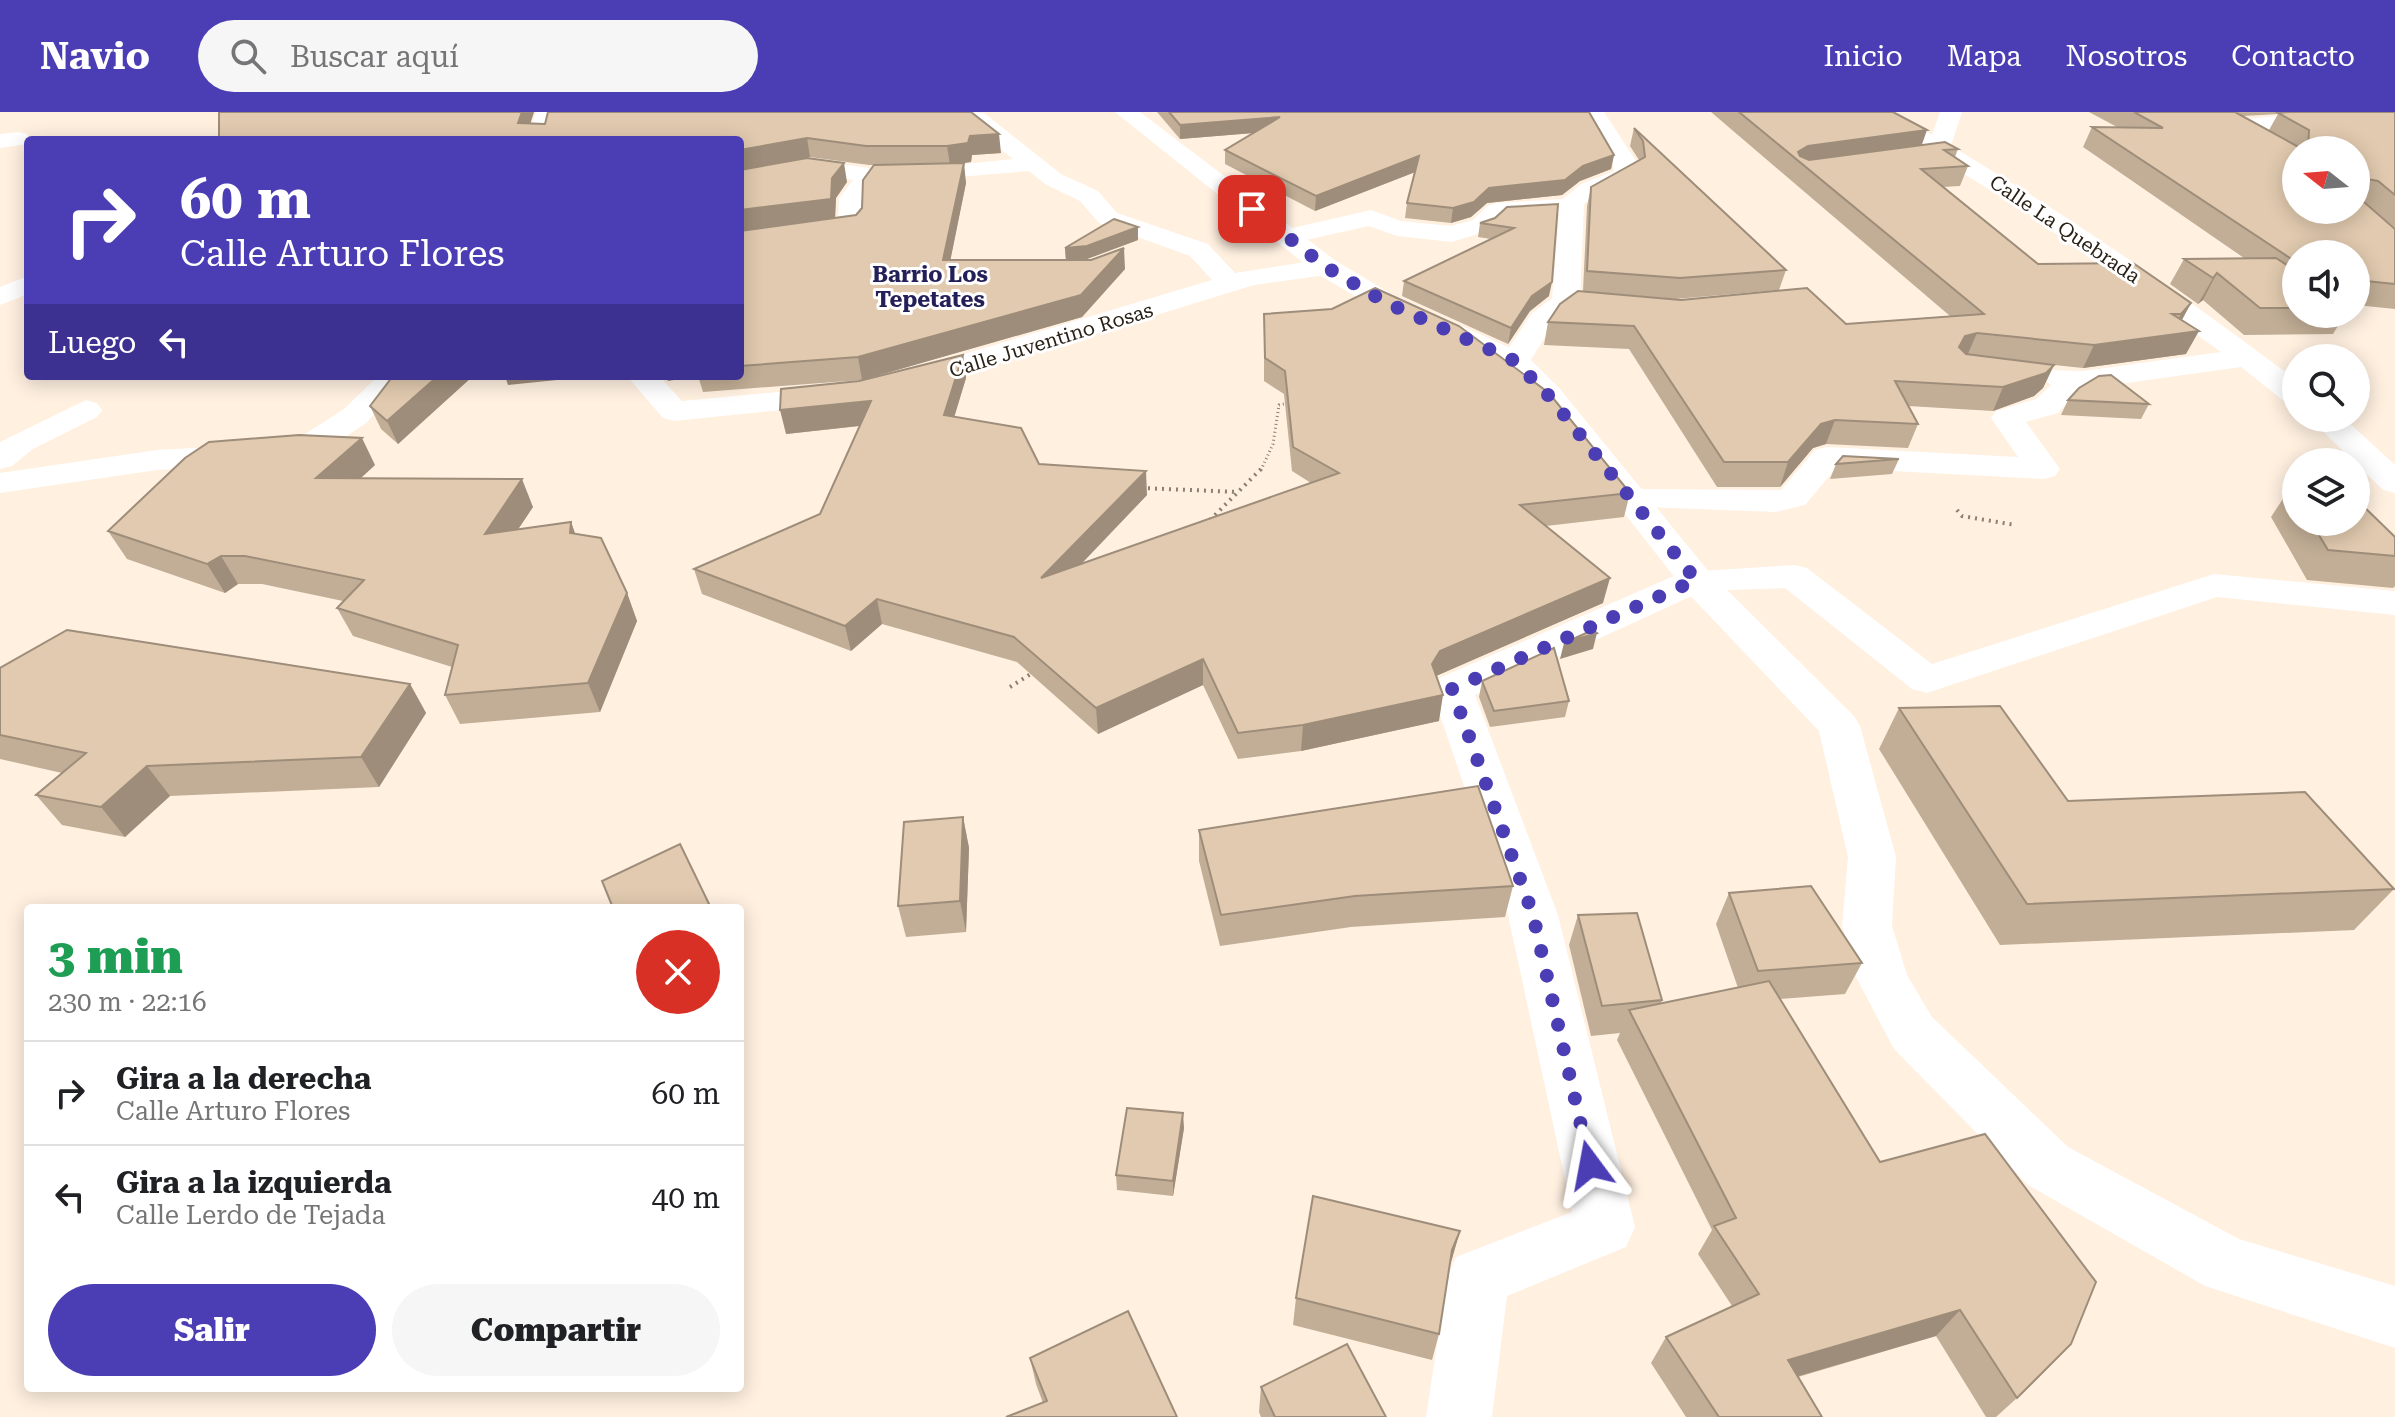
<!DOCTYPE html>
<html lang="es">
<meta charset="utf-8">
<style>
body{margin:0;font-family:"Roboto Serif",serif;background:#f6f6f6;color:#202124;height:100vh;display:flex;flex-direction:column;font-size:30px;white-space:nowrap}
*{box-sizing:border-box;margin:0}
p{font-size:26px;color:#757577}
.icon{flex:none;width:44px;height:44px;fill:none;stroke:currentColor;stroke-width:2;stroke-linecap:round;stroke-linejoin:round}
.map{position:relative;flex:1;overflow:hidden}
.panel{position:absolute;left:24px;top:792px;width:720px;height:488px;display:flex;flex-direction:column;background:#fff;border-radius:8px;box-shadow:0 4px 20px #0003}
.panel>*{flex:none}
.hud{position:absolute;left:24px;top:24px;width:720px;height:244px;border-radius:8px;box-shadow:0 4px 20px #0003;background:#4b3db4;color:#fff;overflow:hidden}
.needle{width:52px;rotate:287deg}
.controls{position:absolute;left:2282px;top:24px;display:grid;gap:16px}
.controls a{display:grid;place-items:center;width:88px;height:88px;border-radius:50%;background:#fff;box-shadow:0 4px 20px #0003;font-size:40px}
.pin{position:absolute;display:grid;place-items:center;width:68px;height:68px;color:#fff;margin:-34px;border-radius:16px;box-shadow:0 4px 12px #0006}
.me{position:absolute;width:88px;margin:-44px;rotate:347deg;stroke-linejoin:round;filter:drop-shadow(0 0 6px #0008)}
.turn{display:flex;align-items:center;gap:28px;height:168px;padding:0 24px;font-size:36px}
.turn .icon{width:104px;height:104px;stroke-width:2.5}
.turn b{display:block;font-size:56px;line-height:68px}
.then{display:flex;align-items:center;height:76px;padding:0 24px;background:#0003;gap:16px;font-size:30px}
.round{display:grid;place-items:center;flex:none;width:84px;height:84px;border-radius:42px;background:#f6f6f6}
.overview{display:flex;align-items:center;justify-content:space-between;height:136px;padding:0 24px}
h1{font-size:48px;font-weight:800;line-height:60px;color:#1e9e55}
.primary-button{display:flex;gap:16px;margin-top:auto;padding:16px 24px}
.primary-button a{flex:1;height:92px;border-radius:48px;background:#4b3db4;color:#fff;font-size:32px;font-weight:800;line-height:92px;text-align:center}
.primary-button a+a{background:#f6f6f6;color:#202124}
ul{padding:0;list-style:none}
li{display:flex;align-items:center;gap:24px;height:104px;padding:0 24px;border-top:2px solid #e0e0e0}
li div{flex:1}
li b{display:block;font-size:30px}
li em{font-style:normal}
header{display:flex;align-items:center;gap:48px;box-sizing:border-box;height:112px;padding:0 40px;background:#4b3db4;color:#fff}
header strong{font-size:38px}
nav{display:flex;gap:44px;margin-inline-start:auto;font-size:28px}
.search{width:560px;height:72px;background:#f6f6f6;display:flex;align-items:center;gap:20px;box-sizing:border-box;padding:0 28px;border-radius:44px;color:#757577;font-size:30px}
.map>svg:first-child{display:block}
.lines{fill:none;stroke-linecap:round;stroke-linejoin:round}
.path-far1{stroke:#8a7f72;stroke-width:3;stroke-dasharray:1 3;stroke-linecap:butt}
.path{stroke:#8a7f72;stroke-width:4;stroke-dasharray:2 5;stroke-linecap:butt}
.minor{fill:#fff;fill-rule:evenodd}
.tertiary{fill:#fff;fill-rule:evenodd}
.wall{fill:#c2ae96;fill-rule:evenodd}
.shaded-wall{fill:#9e8d7a}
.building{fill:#e1caaf;stroke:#9e8d7a;stroke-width:2}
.route{stroke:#4b3db4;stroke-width:14;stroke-dasharray:0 25.2}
.labels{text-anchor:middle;stroke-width:6;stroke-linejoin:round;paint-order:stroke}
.far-street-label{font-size:20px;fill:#2a2217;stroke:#fff}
.far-neighbourhood-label{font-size:22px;font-weight:bold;fill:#231f58;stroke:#fff}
</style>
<header>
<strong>Navio</strong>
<div class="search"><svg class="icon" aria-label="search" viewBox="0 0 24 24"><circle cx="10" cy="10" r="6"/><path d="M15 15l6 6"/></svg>Buscar aquí</div>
<nav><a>Inicio</a><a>Mapa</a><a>Nosotros</a><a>Contacto</a></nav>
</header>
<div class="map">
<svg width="2395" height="1305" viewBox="0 0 2395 1305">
<rect width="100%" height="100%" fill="#fff0e0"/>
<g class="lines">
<polyline class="path-far1" points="1261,358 1273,332 1279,293 1288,291"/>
<g class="path">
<polyline points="1141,376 1239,380"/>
<polyline points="1957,398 1962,404 2015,413"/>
<polyline points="1210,408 1262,356"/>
<polyline points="1010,575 1034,560"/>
</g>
<g class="minor">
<polygon points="536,0 558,0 549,28 527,28"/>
<polygon points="945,0 984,1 1061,62 1098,79 1117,101 1208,132 1235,161 1326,147 1336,149 1339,155 1336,161 1326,163 1254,173 919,276 897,276 893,269 897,262 1212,168 1190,144 1099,111 1080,89 1045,72 1029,59 899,70 895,65 899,60 907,58 1013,47 968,11 948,5"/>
<polygon points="1582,0 1604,0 1636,49 1638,62 1584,92 1580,189 1553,213 1526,255 1504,255 1500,249 1532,201 1552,186 1559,102 1503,106 1491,118 1452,130 1397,124 1369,114 1288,132 1275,124 1279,119 1371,98 1401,109 1451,114 1473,108 1487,94 1496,91 1563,87 1581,72 1614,59 1612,49"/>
<path d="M1864,0h27l41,23 8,-23h22l-11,34c120,71 234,150 345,234v24l-11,-2 -44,-35 -150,21 -21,12 -12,13 -32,9 34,47 -5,7 -12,3 -207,-11 -31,37 -29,7 -157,-6 -5,-7 5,-7 12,-3 150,1 34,-40 12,-3 191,10 -27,-39 5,-7 40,-12 15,-14 -10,-8 4,-7 38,1 138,-19 -191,-137z"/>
<polygon points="2311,0 2380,0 2369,6 2237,22 2226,15 2237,8"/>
<polygon points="19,20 27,22 30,27 27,32 0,36 0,22"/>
<polygon points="811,48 869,56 881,63 863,87 863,116 859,121 740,138 740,122 838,110 839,86 853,68 811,62 740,75 740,61"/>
<polygon points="28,164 28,182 0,193 0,175"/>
<polygon points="378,264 410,264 366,311 311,348 157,358 0,381 0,361 157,338 291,331 344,297"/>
<polygon points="627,264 659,264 682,289 841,274 852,276 857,283 852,290 841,292 674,309 663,306"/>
<polygon points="86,288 97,291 102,298 97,305 33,337 12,354 0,357 0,330"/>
<polygon points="2309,306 2344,306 2395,353 2395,381 2383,378"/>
<polygon points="1794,453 1807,456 1932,552 2214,462 2395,479 2395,503 2217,485 1927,581 1912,577 1785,476 1703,479 1475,583 1558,803 1635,1115 1626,1135 1507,1184 1492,1305 1426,1305 1447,1166 1456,1145 1572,1100 1508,803 1431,577 1437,567 1683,460"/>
</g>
<polygon class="tertiary" points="1115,0 1140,0 1336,149 1395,184 1526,243 1560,277 1709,460 1854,604 1860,614 1896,745 1892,814 1907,863 1932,905 2068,1035 2239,1127 2395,1174 2395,1236 2205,1174 2028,1073 1894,937 1857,867 1842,814 1848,745 1819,619 1683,476 1538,291 1504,255 1375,196 1316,161"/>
</g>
<g class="wall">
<path d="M219,0h315l-4,11 15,1 426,-12 30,41 -29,2 -1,7 -9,1 4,20 -16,77h116l-1,-12 73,-8 -51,19 -7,1 45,9 -43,48 -213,61 94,-23 3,23 -12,38 85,48 108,31 -66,69 230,-81 -19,-12 -8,-77 -20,-13v-67l366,179 -6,24 -78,9 57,77 -167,73 3,45 -138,30 -63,8 -35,-74 -105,49 -81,-72 -135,-38 -31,27 -149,-57 -8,-25 126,-55 40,-88 -74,8 75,-54 -158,12 -5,-16h42v-236zM810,45l59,8h22l-35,50 -21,3 1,-20 11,-16 -40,-24z"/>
<polygon points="1157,0 1589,0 1614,43 1611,57 1580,69 1562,83 1487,91 1471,105 1451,111 1405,106 1407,91 1415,60 1315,99 1225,52 1225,38 1253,21 1180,27"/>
<polygon points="1711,0 1893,0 1921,33 1958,37 1955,45 1968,54 1960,74 1943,75 2038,152 2191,191 2182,208 2186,242 2083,256 2054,253 2043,276 2034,284 1993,299 1908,294 1918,312 1908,336 1826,332 1813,336 1780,375 1717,375 1629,237 1544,233 1548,210 1846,212 1950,204"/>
<path d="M2089,0h306v116l-31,-26 31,27v80l-39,-4v-51h-60v60h49l-12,20 -89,1 -41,-35 -5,4 -28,-20 14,-25 60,-1 -161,-111 9,-20h25zM2278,2l-9,16 -26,-14zM2296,38h60v60z"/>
<polygon points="1634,16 1786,158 1779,178 1675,187 1583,179 1587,94 1591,75 1639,48 1630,34"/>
<polygon points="1507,95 1549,184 1530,199 1508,232 1402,184 1404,169 1491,127 1478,125 1480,111 1495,106"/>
<polygon points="393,264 473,264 398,332 381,317 370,294"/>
<polygon points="2068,288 2149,292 2141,307 2061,303"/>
<polygon points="1899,347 1892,362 1830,367 1836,352"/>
<polygon points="375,353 361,366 533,395 518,417 571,410 575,422 627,481 637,509 600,600 460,612 445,583 452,555 353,524 337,496 343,489 262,472 238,472 225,481 127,447 108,419"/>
<polygon points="2290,376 2296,376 2296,410 2356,410 2395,425 2395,474 2393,476 2307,468 2271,405"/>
<polygon points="0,556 410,572 426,601 379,675 170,684 125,725 62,713 36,683 62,661 0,647"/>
<polygon points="1482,569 1569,589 1565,605 1490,615 1479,585"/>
<polygon points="1899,596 2068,689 2394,777 2354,818 2000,833 1879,637"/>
<polygon points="963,705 969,736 966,820 906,825 898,794"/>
<polygon points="1199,718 1513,774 1505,805 1351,815 1220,834 1199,749"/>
<polygon points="1729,781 1862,851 1845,882 1780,887 2017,1286 1996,1305 1986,1305 1936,1224 1798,1265 1822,1305 1686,1305 1651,1251 1666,1225 1732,1194 1698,1142 1712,1118 1617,928 1620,921 1591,924 1569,833 1578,803 1662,888 1661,891 1738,876 1716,812"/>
<polygon points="1184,1016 1173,1084 1117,1078 1116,1063"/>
<polygon points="1460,1119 1450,1152 1439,1222 1432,1248 1293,1213 1296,1186"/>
<polygon points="1030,1246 1177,1305 1043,1291 1036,1272"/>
<polygon points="1261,1275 1386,1305 1261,1305 1259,1300"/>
</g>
<g class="shaded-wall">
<polygon points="522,0 534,0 525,28 518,11"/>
<polygon points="1280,5 1279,19 1180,27 1180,13"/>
<polygon points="1927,18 1920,38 1804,54 1798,40 1808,34"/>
<polygon points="999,22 1001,41 972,43 971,50 950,53 947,34 970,24"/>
<polygon points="807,26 810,45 740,58 740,38"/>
<polygon points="1614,43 1611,57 1580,69 1562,83 1487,91 1471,105 1451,111 1453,96 1489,76 1583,54"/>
<polygon points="1419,44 1418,59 1315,99 1316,84"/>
<polygon points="844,51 847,70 836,86 835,107 740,119 740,98 832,66"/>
<polygon points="964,51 966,71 946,170 943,148"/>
<polygon points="1138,115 1138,128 1087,147 1066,149 1065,136"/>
<polygon points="1124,136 1125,157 1082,205 862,268 858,245"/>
<polygon points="2217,161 2203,188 2198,192 2213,166"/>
<polygon points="1552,170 1549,184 1530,199 1508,232 1511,216 1532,184"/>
<polygon points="2191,191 2179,213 2199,219 2186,242 2083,256 2094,233 2169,223 2181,202"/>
<polygon points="1977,221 1967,244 1959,235 1965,224"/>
<polygon points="963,243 966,266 948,326 944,303"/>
<polygon points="2054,253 2043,276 2034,284 1993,299 2003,275"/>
<polygon points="438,264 473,264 398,332 387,309"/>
<polygon points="505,264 596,264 508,273"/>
<polygon points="666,264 698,264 668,269"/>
<polygon points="871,289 876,312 786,322 780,298"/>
<polygon points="1835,308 1826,332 1813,336 1780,375 1788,350 1821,312"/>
<polygon points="362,326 375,353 331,393 316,366"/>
<polygon points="1146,359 1147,383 1044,491 1041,466"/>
<polygon points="522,367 533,395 497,449 485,422"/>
<polygon points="571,410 581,438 570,421"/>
<polygon points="221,444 238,472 225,481 207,452"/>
<polygon points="1610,466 1603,491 1436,564 1432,552 1440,539"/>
<polygon points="627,481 637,509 600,600 588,571"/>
<polygon points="877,487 882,512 851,539 845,514"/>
<polygon points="1597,521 1593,537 1560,547 1564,531"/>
<polygon points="1203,547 1203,573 1098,622 1096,596"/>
<polygon points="410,572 426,601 379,675 361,645"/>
<polygon points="1443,583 1439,609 1301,639 1303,613"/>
<polygon points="147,654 170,684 125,725 101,695"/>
<polygon points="963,705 969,736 966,820 960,789"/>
<polygon points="1183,1001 1184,1016 1173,1084 1173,1069"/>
<polygon points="1460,1119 1452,1147 1444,1166 1452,1138"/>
<polygon points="1960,1198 1936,1224 1768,1273 1788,1248"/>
</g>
<g class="building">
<polygon points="219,0 522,0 518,11 545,12 548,0 971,0 999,22 970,24 968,31 947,34 866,34 807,26 740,38 740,28 219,28"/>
<polygon points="1169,0 1589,0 1614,43 1583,54 1565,68 1489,76 1474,90 1453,96 1407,91 1419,44 1316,84 1225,38 1280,5 1180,13"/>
<polygon points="1739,0 1893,0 1927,18 1808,34 1798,40 1800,44 1809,48 1945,30 1958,37 1944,38 1968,54 1921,57 2038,152 2133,151 2191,191 2181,202 2172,202 2199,219 2094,233 1977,221 1965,224 1959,235 1966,242 2054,253 2046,261 2003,275 1895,269 1918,312 1835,308 1821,312 1788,350 1724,350 1634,214 1548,210 1560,192 1578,179 1681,188 1807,176 1846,212 1984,202"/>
<polygon points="2134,0 2235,0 2304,38 2296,38 2296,98 2356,98 2356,81 2357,84 2395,117 2395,172 2356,168 2356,142 2296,142 2296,150 2092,15 2163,16"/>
<polygon points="2289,0 2395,0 2395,83 2378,69 2367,67 2366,74 2356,74 2356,38 2308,38 2309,18 2278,1"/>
<polygon points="1634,16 1786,158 1680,166 1587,159 1591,75 1645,45 1643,29"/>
<polygon points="807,46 844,51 832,66 831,87 740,98 740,58"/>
<polygon points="964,51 943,148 1091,148 1124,136 1081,183 858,245 740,254 740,119 856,103 862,96 863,68 874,53"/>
<polygon points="1558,92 1552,170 1532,184 1511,216 1404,169 1514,116 1480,111 1495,106 1507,95"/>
<polygon points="1114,107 1138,115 1087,134 1065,136"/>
<polygon points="2276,146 2296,159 2296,196 2260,196 2217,161 2213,166 2184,147"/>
<polygon points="1375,176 1459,214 1549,281 1630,381 1520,393 1610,466 1440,539 1432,552 1443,583 1303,613 1238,621 1203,547 1096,596 1014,525 877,487 845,514 694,457 820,402 871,289 780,298 781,277 859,269 963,243 944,303 1021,316 1039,352 1146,359 1041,466 1339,361 1293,335 1285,259 1265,246 1264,202 1332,197"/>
<polygon points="2111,263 2149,292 2068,288 2079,276 2099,264"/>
<polygon points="393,264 438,264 387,309 370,294"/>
<polygon points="299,323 362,326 316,366 522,367 485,422 571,410 570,421 601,426 627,481 588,571 445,583 458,533 337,496 364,468 245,444 221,444 207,452 108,419 185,346 209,330"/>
<polygon points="1843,344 1899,347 1836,352"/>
<polygon points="2290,376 2296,376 2296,385"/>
<polygon points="2356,387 2395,425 2395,444 2328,438 2311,410 2356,410"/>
<polygon points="67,518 410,572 361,645 147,654 101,695 36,683 86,641 0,623 0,556"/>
<polygon points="1593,518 1597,521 1564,531"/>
<polygon points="1554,536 1569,589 1494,599 1482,569"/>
<polygon points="2000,594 2068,689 2305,680 2394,777 2027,792 1899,596"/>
<polygon points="1478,674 1513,774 1355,784 1221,803 1199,718"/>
<polygon points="963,705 960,789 898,794 904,710"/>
<polygon points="680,732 711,796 613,796 602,769"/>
<polygon points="1811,774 1862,851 1758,859 1729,781"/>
<polygon points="1637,801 1662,888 1602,894 1578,803"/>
<polygon points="1769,869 1880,1050 1985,1022 2096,1170 2071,1232 2017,1286 1960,1198 1788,1248 1822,1305 1719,1305 1666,1225 1759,1182 1714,1114 1736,1106 1629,898"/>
<polygon points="1127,996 1183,1001 1173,1069 1116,1063"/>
<polygon points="1313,1084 1460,1119 1452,1138 1439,1222 1296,1186"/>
<polygon points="1128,1199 1177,1305 1006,1305 1047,1289 1030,1246"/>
<polygon points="1347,1232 1386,1305 1275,1305 1261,1275"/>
</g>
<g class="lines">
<polyline class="route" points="1252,97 1326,155 1385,190 1515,249 1549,284 1696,468 1452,577 1533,803 1590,1053"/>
</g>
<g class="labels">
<g class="far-street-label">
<text transform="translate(2065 117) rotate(34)" y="7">Calle La Quebrada</text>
<text transform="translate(1051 228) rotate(-17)" y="7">Calle Juventino Rosas</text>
</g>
<g class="far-neighbourhood-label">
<text x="930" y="170">Barrio Los<tspan x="930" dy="25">Tepetates</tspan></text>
</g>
</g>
</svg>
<div class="controls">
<a><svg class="needle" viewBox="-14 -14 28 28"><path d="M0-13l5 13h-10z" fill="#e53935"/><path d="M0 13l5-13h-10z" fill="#757577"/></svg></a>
<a><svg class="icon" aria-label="sound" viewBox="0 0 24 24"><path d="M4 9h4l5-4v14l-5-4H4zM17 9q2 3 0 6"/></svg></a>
<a><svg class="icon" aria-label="search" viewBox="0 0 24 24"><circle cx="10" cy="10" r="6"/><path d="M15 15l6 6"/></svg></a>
<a><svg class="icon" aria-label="layers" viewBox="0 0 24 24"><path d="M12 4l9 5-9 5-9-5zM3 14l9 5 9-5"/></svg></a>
</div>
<div class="pin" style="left:1252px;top:97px;background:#d93025"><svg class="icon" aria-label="arrive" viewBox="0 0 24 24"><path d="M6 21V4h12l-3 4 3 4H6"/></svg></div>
<svg class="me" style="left:1590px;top:1053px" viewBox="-20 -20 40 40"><path d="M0-17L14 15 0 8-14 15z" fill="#4b3db4" stroke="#fff" stroke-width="4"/></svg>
<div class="hud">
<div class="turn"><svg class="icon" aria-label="right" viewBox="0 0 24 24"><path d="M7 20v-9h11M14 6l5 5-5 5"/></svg><div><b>60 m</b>Calle Arturo Flores</div></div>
<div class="then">Luego<svg class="icon" aria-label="left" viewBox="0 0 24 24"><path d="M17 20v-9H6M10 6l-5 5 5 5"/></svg></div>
</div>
<section class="panel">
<div class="overview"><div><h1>3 min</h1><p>230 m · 22:16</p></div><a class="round" style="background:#d93025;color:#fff"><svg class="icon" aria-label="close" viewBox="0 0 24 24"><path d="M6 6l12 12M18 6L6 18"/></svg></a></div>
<ul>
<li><svg class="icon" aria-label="right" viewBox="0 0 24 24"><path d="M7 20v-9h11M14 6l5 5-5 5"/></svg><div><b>Gira a la derecha</b><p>Calle Arturo Flores</p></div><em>60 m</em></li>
<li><svg class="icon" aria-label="left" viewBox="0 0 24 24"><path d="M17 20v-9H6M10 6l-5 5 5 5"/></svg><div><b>Gira a la izquierda</b><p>Calle Lerdo de Tejada</p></div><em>40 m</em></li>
</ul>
<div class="primary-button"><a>Salir</a><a>Compartir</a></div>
</section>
</div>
